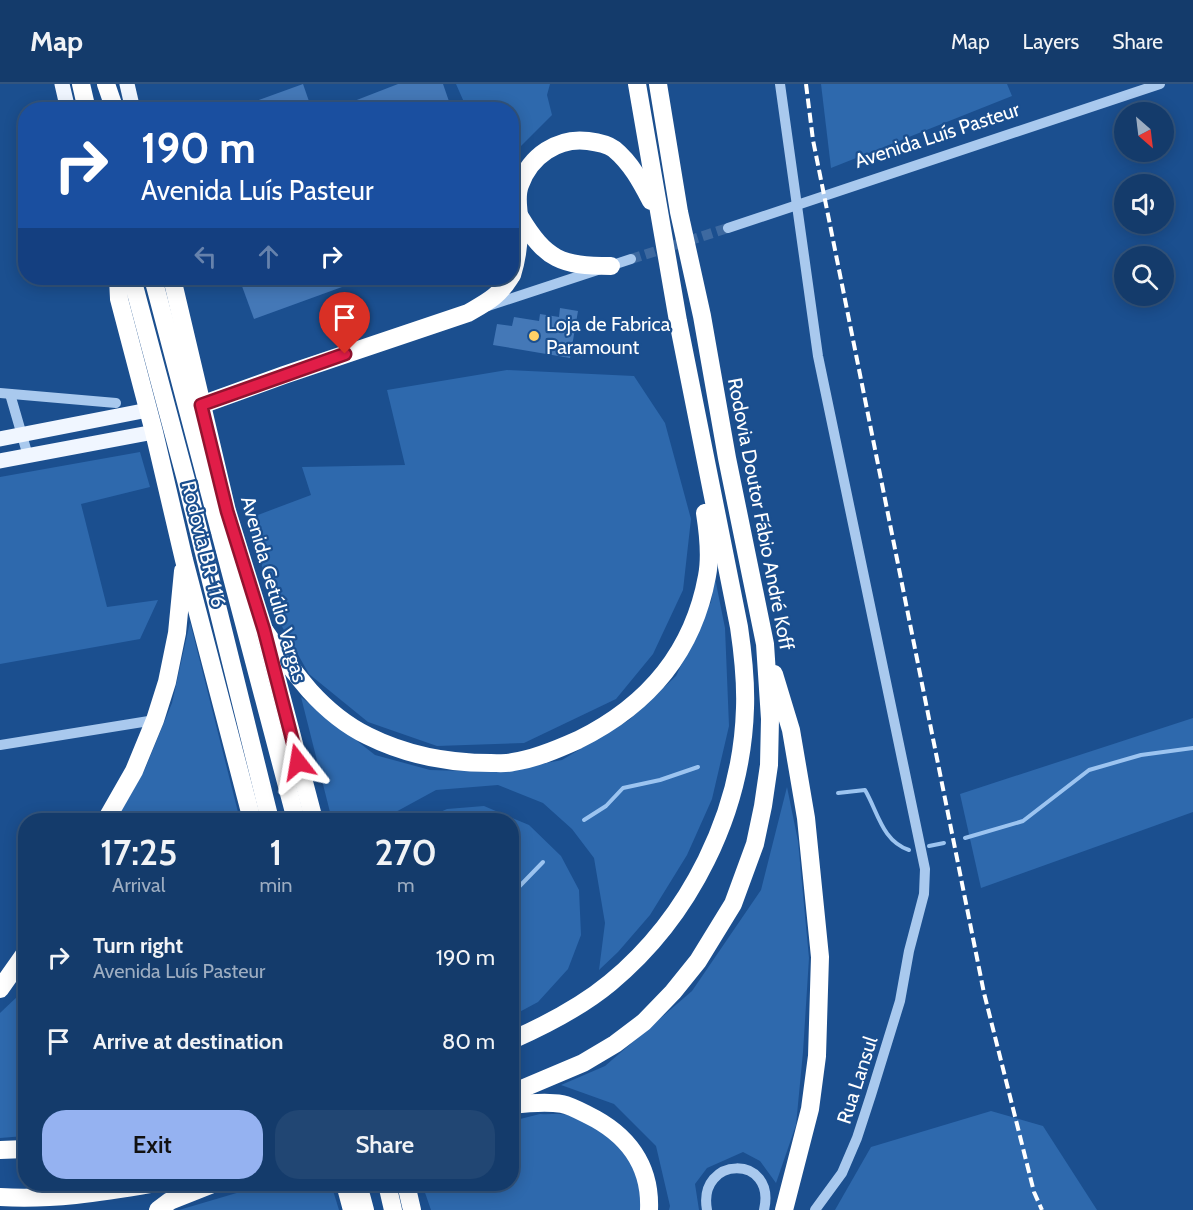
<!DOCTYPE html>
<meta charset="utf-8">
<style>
body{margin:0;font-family:Cabin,sans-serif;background:#214673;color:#f1f3f6;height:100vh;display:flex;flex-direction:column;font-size:22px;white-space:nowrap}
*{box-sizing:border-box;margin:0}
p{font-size:20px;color:#9dadc1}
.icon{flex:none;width:33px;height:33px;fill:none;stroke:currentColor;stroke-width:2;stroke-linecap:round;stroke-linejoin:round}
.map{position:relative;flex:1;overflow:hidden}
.drawer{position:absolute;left:18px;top:729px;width:501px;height:378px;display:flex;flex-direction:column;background:#143b6b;border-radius:24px;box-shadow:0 3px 15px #0003,0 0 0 2px #33557e}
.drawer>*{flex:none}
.top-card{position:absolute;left:18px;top:18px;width:501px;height:183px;border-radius:24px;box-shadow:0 3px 15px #0003,0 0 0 2px #33557e;background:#1a4fa0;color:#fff;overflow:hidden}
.needle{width:39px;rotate:152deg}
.fabs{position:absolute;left:1114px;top:18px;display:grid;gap:12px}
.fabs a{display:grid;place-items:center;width:60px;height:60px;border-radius:50%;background:#143b6b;box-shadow:0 3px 15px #0003,0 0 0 2px #33557e;font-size:30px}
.pin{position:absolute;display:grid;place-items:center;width:51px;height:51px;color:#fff;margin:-62px -26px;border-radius:50% 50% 50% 0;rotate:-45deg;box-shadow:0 0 6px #0007}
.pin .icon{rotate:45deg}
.me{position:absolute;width:66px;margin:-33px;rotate:346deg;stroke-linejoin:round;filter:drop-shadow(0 0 4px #0008)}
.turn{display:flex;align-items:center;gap:21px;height:126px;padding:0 24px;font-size:27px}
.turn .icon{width:78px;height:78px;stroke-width:2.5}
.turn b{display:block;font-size:42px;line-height:51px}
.lanes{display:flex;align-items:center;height:57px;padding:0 24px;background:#0003;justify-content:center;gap:30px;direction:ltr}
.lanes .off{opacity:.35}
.eta{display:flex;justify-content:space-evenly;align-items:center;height:102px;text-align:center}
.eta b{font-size:36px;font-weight:600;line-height:42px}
.primary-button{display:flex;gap:12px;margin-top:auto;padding:12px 24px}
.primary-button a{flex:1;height:69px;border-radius:24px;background:#95b2f1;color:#111;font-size:24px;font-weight:600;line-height:69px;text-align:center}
.primary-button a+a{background:#214673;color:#f1f3f6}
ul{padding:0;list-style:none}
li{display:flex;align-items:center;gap:18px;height:84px;padding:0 24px}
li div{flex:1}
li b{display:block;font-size:22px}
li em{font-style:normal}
header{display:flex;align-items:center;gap:36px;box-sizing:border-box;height:84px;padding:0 30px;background:#143b6b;border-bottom:2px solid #33557e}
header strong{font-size:28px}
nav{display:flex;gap:33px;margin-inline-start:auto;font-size:21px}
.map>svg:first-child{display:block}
.green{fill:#2e69ad}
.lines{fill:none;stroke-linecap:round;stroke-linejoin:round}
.stream{stroke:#9cc4f0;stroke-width:4}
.building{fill:#4478b7}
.minor-tunnel{stroke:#3d69a0;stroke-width:10;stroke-dasharray:10 5;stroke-linecap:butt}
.minor{stroke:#a9c9ee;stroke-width:10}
.major{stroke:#f0f6ff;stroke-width:15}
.highway{stroke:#fff;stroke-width:18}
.rail{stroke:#fff;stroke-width:4;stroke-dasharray:10 4.5;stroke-linecap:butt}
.route-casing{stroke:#92132f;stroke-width:15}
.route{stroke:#e11d48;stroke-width:10}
.poi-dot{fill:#ffd166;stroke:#1b4f8f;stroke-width:2}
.labels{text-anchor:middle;stroke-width:4.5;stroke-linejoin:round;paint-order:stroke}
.street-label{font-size:20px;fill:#fff;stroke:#1b4f8f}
.poi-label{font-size:20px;fill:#fff;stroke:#1b4f8f;text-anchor:start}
</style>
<header>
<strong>Map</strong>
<nav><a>Map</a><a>Layers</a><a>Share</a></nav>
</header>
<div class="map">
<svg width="1193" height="1126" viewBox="0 0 1193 1126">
<rect width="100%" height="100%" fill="#1b4f8f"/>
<g class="green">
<polygon points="456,0 550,0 547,11 552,31 512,71 512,26 467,25"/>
<polygon points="821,0 1007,0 1012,12 831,84"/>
<polygon points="507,286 634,292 665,339 691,435 683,506 653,570 616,615 524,659 437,662 368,638 309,590 280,539 247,435 311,411 302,383 405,381 387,306"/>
<polygon points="140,368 150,403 81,420 107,523 158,516 140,555 0,580 0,393"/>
<polygon points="715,494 725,544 729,642 712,715 687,771 650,831 618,868 599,886 605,839 594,774 572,745 543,719 498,701 436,706 381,736 332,736 301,613 375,671 430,686 498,688 562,676 629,636 676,592 711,518"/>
<polygon points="190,538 240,736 116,736 145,685 172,619"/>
<polygon points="1193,634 1193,728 981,804 960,710"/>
<polygon points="787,703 798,757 809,874 803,968 796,1041 776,1099 760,1077 743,1068 707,1084 695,1100 699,1126 669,1126 670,1122 656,1062 614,1020 561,1001 605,982 692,907 761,806"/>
<polygon points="484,722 529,741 561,772 579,806 581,851 568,885 538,918 512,932 512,736 422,736 447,725"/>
<polygon points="20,910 26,931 25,1052 0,1054 0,929"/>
<polygon points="991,1027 1043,1042 1097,1126 835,1126 871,1063"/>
<path d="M540,1030c9,1 19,-1 28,1 44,9 77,49 73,95h-210l-9,-26h90v-63z"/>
<polygon points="267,1100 331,1100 339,1126 179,1126"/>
</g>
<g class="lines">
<g class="stream">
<path d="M838,709l27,-3c13,22 17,51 44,60"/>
<polyline points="584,736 606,722 623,704 660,696 698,683"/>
<polyline points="965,754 1023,737 1089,686 1141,671 1193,664"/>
<polyline points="929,762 944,759"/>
<polyline points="512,810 543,778"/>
</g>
</g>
<g class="building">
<polygon points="303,0 312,26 238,26 237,24"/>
<polygon points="398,0 443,0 452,26 331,26"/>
<polygon points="239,194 364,194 364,195 254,235"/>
<polygon points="560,224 578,227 570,274 493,261 497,240 512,242 514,233 539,237 540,230 559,233"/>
</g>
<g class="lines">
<polyline class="minor-tunnel" points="631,175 728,144"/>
<g class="minor">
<polyline points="780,0 818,272 925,785 924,810 909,867 900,917 871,1011 857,1054 842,1089 815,1126"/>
<polyline points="728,144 1160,0"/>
<polyline points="488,222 631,175"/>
<polyline points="0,309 116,319"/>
<polyline points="10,310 28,372"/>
<polyline points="0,661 155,636"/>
<path d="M707,1126c-10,-55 70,-56 57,0"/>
</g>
<g class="major">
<polyline points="62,0 68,26"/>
<polyline points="127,0 133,26"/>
<polyline points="0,355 148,326"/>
<polyline points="0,377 154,348"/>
</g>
<g class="highway">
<polyline points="81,0 87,26"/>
<polyline points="106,0 115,26"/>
<path d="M520,133c26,43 41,49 91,49"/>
<path d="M512,191c6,-19 8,-38 7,-59 -1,-11 -3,-21 1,-31 10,-29 38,-48 68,-44 8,1 19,3 26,8 17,14 27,33 37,52"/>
<polyline points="118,194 119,215 154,348 184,476 252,736"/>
<polyline points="132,194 186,396 270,736"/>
<polyline points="153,194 296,736"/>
<polyline points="172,194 227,427 264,546 314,736"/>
<path d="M201,321l83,-30 184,-62c19,-11 30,-16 42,-35"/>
<path d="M264,546c29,42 57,83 104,106 38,19 81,27 123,27 7,0 15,1 22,-1 22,-3 45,-13 65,-22 69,-34 115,-87 129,-164 4,-20 1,-44 -2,-63"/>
<polyline points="774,590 791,646 806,734 820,873 817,972 810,1025 784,1126"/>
<polyline points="106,736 134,687 155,636 167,598 177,549 183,487"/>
<polyline points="0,905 26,868"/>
<path d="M512,956c34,-15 69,-33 98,-57 80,-66 132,-170 135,-275 1,-27 -2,-54 -6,-81l-61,-306 -41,-237"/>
<polyline points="512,1009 583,979 615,960 644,938 673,908 698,877 733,820 755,760 763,722 769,681 770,635 765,560 727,374 702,232 679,128 658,0"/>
<path d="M512,1021c16,-2 34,-4 50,-1 9,2 18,7 26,11 39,19 63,50 61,95"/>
<polyline points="0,1066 26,1065"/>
<polyline points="345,1100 352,1126"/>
<polyline points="358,1100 365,1126"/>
<polyline points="387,1100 393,1126"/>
<polyline points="406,1100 412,1126"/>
<path d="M0,1113c51,3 100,-4 151,-13"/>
<polyline points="158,1126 170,1117 213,1100"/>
</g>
<polyline class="rail" points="806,0 813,56 984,909 1034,1108 1042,1126"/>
</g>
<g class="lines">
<g class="route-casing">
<polyline id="route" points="298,678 264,546 227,427 201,321 345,270"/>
</g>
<use href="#route" class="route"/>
</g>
<circle class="poi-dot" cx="534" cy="252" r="6"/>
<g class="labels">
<g class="street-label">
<text transform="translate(937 51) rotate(-18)" y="7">Avenida Luís Pasteur</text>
<text transform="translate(761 430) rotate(79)" y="7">Rodovia Doutor Fábio André Koff</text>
<text transform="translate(204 460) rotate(76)" y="7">Rodovia BR-116</text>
<text transform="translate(274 505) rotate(74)" y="7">Avenida Getúlio Vargas</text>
<text transform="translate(857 996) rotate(-72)" y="7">Rua Lansul</text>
</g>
<g class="poi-label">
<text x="546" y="247">Loja de Fabrica<tspan x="546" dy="23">Paramount</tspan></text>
</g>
</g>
</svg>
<div class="fabs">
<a><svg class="needle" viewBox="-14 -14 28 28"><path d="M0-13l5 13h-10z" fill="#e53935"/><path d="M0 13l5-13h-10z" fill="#9dadc1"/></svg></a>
<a><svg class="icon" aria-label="sound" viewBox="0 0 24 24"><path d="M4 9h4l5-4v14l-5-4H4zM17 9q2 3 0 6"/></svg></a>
<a><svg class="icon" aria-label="search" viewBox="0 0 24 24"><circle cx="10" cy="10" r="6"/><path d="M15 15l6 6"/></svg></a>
</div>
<div class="pin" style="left:345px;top:270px;background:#d93025"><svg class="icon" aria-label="arrive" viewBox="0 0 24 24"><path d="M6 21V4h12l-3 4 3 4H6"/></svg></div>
<svg class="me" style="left:298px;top:678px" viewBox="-20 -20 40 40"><path d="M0-17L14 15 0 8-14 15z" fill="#e11d48" stroke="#fff" stroke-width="4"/></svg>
<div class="top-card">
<div class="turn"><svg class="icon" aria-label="right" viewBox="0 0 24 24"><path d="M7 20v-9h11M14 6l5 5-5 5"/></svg><div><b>190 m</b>Avenida Luís Pasteur</div></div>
<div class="lanes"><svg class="icon off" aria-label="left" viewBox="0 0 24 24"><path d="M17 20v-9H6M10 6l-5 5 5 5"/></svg><svg class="icon off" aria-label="ahead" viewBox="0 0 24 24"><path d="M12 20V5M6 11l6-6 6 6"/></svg><svg class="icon" aria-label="right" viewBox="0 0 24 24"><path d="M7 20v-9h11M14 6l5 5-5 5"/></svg></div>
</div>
<section class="drawer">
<div class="eta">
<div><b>17:25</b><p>Arrival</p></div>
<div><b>1</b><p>min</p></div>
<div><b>270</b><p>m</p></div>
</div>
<ul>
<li><svg class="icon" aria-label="right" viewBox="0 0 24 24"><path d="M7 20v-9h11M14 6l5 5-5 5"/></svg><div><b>Turn right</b><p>Avenida Luís Pasteur</p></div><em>190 m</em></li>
<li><svg class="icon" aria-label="arrive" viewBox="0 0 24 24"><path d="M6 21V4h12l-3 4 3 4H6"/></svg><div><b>Arrive at destination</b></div><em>80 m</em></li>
</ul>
<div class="primary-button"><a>Exit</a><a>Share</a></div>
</section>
</div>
